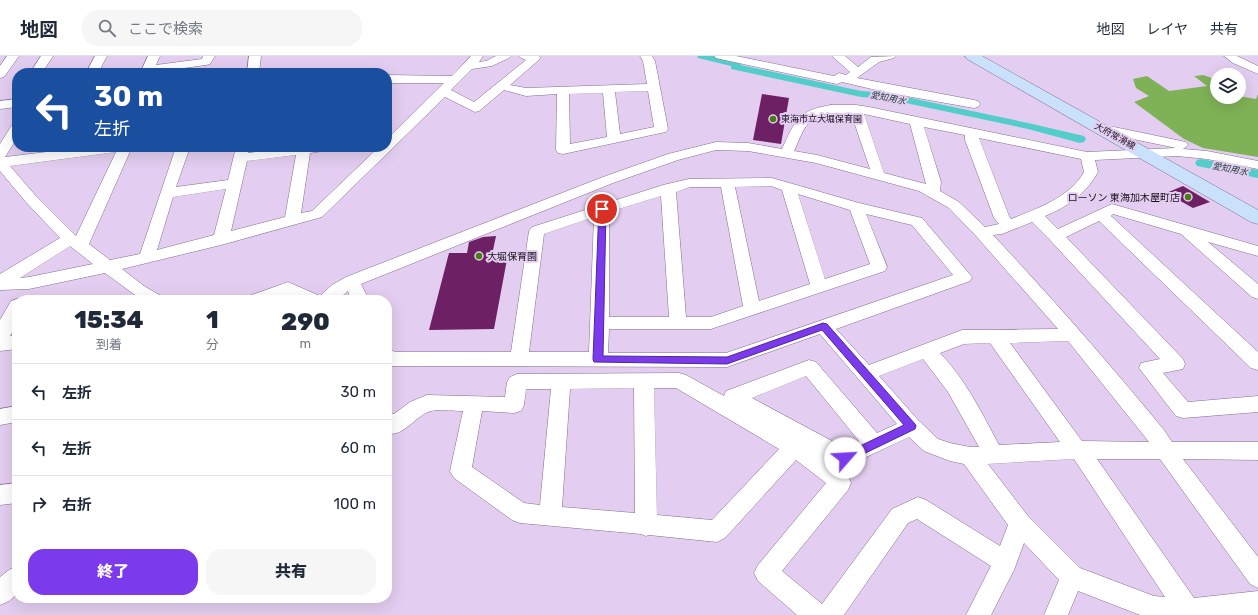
<!DOCTYPE html>
<html lang="ja">
<meta charset="utf-8">
<style>
body{margin:0;font-family:Rubik,"Noto Sans JP",sans-serif;background:#f6f6f7;color:#1f2937;height:100vh;display:flex;flex-direction:column;font-size:15px;white-space:nowrap}
*{box-sizing:border-box;margin:0}
p{font-size:13px;color:#747a83}
.icon{flex:none;width:22px;height:22px;fill:none;stroke:currentColor;stroke-width:2;stroke-linecap:round;stroke-linejoin:round}
.map{position:relative;flex:1;overflow:hidden}
.side{position:absolute;left:12px;top:239px;width:380px;height:308px;display:flex;flex-direction:column;background:#fff;border-radius:16px;box-shadow:0 4px 16px #0002}
.side>*{flex:none}
.hud{position:absolute;left:12px;top:12px;width:380px;height:84px;border-radius:16px;box-shadow:0 4px 16px #0002;background:#1a4fa0;color:#fff;overflow:hidden}
.tools{position:absolute;left:1210px;top:12px;display:grid;gap:8px}
.tools a{display:grid;place-items:center;width:36px;height:36px;border-radius:50%;background:#fff;box-shadow:0 4px 16px #0002;font-size:20px}
.pin{position:absolute;display:grid;place-items:center;width:34px;height:34px;color:#fff;margin:-17px;border:2px solid #fff;border-radius:50%;box-shadow:0 1px 4px #0007}
.me{position:absolute;width:44px;margin:-22px;rotate:64deg;stroke-linejoin:round;filter:drop-shadow(0 0 3px #0008)}
.turn{display:flex;align-items:center;gap:14px;height:84px;padding:0 16px;font-size:18px}
.turn .icon{width:52px;height:52px;stroke-width:2.5}
.turn b{display:block;font-size:28px;line-height:34px}
.eta{display:flex;justify-content:space-evenly;align-items:center;height:68px;text-align:center}
.eta b{font-size:24px;font-weight:800;line-height:28px}
.button{display:flex;gap:8px;margin-top:auto;padding:8px 16px}
.button a{flex:1;height:46px;border-radius:16px;background:#7c3aed;color:#fff;font-size:16px;font-weight:800;line-height:46px;text-align:center}
.button a+a{background:#f6f6f7;color:#1f2937}
ul{padding:0;list-style:none}
li{display:flex;align-items:center;gap:12px;height:56px;padding:0 16px;border-top:1px solid #e0e1e3}
li div{flex:1}
li b{display:block;font-size:15px}
li em{font-style:normal}
header{display:flex;align-items:center;gap:24px;box-sizing:border-box;height:56px;padding:0 20px;background:#fff;border-bottom:1px solid #e0e1e3}
header strong{font-size:19px}
nav{display:flex;gap:22px;margin-inline-start:auto;font-size:14px}
.search{width:280px;height:36px;background:#f6f6f7;display:flex;align-items:center;gap:10px;box-sizing:border-box;padding:0 14px;border-radius:16px;color:#747a83;font-size:15px}
.map>svg:first-child{display:block}
.forest{fill:#7fb256}
.lines{fill:none;stroke-linecap:round;stroke-linejoin:round}
.canal{fill:#52cdca;fill-rule:evenodd}
.building{fill:#6d2164}
.street-casing{stroke:#836f8e;stroke-width:1}
.secondary-casing{stroke:#836f8e;stroke-width:1}
.street{fill:#fff;fill-rule:evenodd}
.secondary{fill:#cae1fb;fill-rule:evenodd}
.route{fill:#7c3aed;stroke:#51269a}
.poi-dot{fill:#497d10;stroke:#e3cdf0;stroke-width:1.5}
.labels{text-anchor:middle;stroke-width:4;stroke-linejoin:round;paint-order:stroke}
.far-water-label{font-size:9px;font-style:italic;fill:#294443;stroke:#e3cdf0}
.far-poi-label{font-size:9px;fill:#1a121e;stroke:#e3cdf0;text-anchor:start}
.far-street-label{font-size:9px;fill:#1a121e;stroke:#e3cdf0}
.poi-label{font-size:10px;fill:#1a121e;stroke:#e3cdf0;text-anchor:end}
</style>
<header>
<strong>地図</strong>
<div class="search"><svg class="icon" aria-label="search" viewBox="0 0 24 24"><circle cx="10" cy="10" r="6"/><path d="M15 15l6 6"/></svg>ここで検索</div>
<nav><a>地図</a><a>レイヤ</a><a>共有</a></nav>
</header>
<div class="map">
<svg width="1258" height="559" viewBox="0 0 1258 559">
<rect width="100%" height="100%" fill="#e3cdf0"/>
<polygon class="forest" points="1203,19 1217,24 1217,41 1239,40 1256,43 1258,38 1258,101 1203,92 1184,83 1134,46 1149,40 1136,32 1133,23 1147,20 1169,35 1207,30 1194,20"/>
<g class="lines">
<g class="canal">
<polygon points="697,0 715,0 741,6 741,9 861,35 887,37 1028,67 1084,80 1086,83 1084,86 1080,87 1028,73 887,43 861,41 731,13 731,10 698,2"/>
<polygon points="1201,103 1258,114 1258,122 1197,110 1195,107 1197,104"/>
</g>
</g>
<g class="building">
<polygon points="762,38 789,42 781,88 753,84"/>
<polygon points="1183,130 1210,146 1193,152 1166,137"/>
<polygon points="496,180 492,199 508,198 494,273 429,274 449,197 467,197 469,186 483,181"/>
</g>
<g class="lines">
<g class="street-casing">
<g id="street">
<polygon points="7,0 19,0 4,21 0,22 0,10"/>
<polygon points="41,0 53,0 42,17 30,17"/>
<polygon points="95,0 107,0 98,17 86,17"/>
<polygon points="148,0 160,0 156,9 202,3 203,0 215,0 210,8 206,9 148,17 144,15 142,13"/>
<polygon points="249,0 261,0 259,17 247,17"/>
<path d="M471,0h12l-4,6 7,-1 10,-5h15l-2,2 -17,8 -20,3 -21,21 23,12 52,-42 -5,-2 -2,-2h20l2,2 -31,27 16,3 121,-4 -4,-23 -3,-5h12l3,5 13,68 -2,3 -5,1 -98,21 -5,-1 -2,-3 1,-56 -31,2 -22,-6 -25,21 -4,1 -30,-15 -123,120 -101,28 -99,24 22,17 17,10 3,4h-22l-37,-27 -76,16 -29,1v-16l60,-36 -35,-37 -25,-30v-27l12,-19 5,-1v14l-12,19 83,-10h44l-43,97 21,16 30,-6 36,-107h14l-14,40 52,-7 8,-33h14l-2,6 45,-6h38l-2,3 -19,3 -9,60 11,-2 67,-64h8v-8l57,-56h-57v-8l65,1zM648,35l6,36 -34,7 -5,-42zM603,37l4,44 -37,7 -1,-50zM116,96l-40,84 -41,-41 -25,-29zM296,99l-11,62 -54,14 16,-70zM226,133l-12,46 -57,15 16,-53zM70,190l23,18 -64,13 -9,1z"/>
<polygon points="714,0 736,0 834,20 839,17 846,19 850,16 832,0 845,0 858,11 871,1 896,0 894,2 879,6 857,22 974,44 978,45 980,48 978,51 974,52 889,37 842,26 837,28 720,3 716,2"/>
<polygon points="1224,0 1237,0 1258,10 1258,18 1233,7"/>
<polygon points="17,43 17,51 0,53 0,45"/>
<path d="M831,49h25l13,2 218,45 89,-4 -62,-13h-12l-2,-3 2,-3 12,-2 72,15 2,3 -5,4 24,2 51,10v8l-51,-10 -30,-3 -82,4 3,12c-12,22 -31,35 -53,44l13,13 54,-25 146,42v10l-50,-14 50,42v15l-6,-2 -71,-63 -68,-20 -2,2 147,136v18l-7,-2 -152,-147 -33,16 117,122 2,5 -2,5 -20,4 25,29 70,-6v16l-75,6 -7,-2 -37,-48 2,-5 19,-4 -110,-119 -18,-18 -30,12 -9,1c59,63 116,128 171,195l8,12h86v18l-75,-1 75,98v31l-8,-4 -90,-125h-63l97,139 64,-7v24h-118l-62,-24 -10,24h-24l15,-35 -35,-37 -10,27 -23,45h-25l25,-49 -74,-47 -9,4 -64,92h-47l-39,-34 -4,-8 4,-8 68,-82 -30,-23 -71,78 -8,4 -68,-7 -3,1 -5,-2 -121,-11 -8,-3 -58,-42 -4,-7 13,-60c-11,0 -26,-3 -35,1 -13,5 -26,26 -41,21v-21l7,2 16,-12 17,-7 78,2 2,-15 3,-5 7,-3 162,-1 7,2 38,21 2,-5 83,-31 7,2 61,71 20,-9 -77,-90 -93,33 -336,-1 -4,-1v-17l8,4h116l18,-121 3,-4 131,-42 26,-6 83,-1 87,25 63,15 50,59 -2,4 -134,48 33,36 93,-35 96,-1 -82,-93 -27,-28 -30,-17 -103,-28 -68,-12 -32,-1 -38,10 -65,23 -252,101 8,16h-18l-3,-9 -11,9h-38l-12,-5 -14,5h-27l3,-4 39,-14 32,14 12,-11 14,-8 257,-100 65,-23 48,-12 32,1 34,6c13,-28 16,-39 49,-44zM831,57h20l19,56 -53,-14 -23,-4c10,-21 11,-34 37,-38zM864,58l46,10 16,60 -42,-11zM924,71l41,8v5l29,78 5,6 -14,3 -26,-25 -19,-11 1,-9zM979,82l102,21 3,13c-15,26 -46,36 -73,47l-2,-3zM771,130l11,4 28,94 -51,17 -24,-114zM690,131h31l22,119 -32,11h-25l-10,-125zM798,138l52,16 20,54 -45,15zM661,140l8,121h-60v-105zM866,158l46,11 41,50 -227,78h-118l1,-24h102l174,-58 2,-4zM594,161l-5,135h-60l15,-118zM1068,285l81,101 -67,-1 -72,-98zM990,287l70,99 -61,3c-17,-32 -34,-66 -59,-92l24,-9zM923,303l25,33 31,55h-9l-20,-4 -12,-4 -20,-19 -39,-44zM806,320l53,65 -14,7 -93,-50zM634,332l1,125 -73,-6 8,-118zM654,332h22l103,61 -67,71 -55,-5zM526,333h25l-11,116 -16,-2 -52,-36 10,-56 32,2 7,-2 3,-6zM909,381l15,14 26,10 14,3 44,61 -8,21 -74,-46 -8,-3 -26,12 -70,95 -40,-33 66,-81 3,-7 -3,-7 -22,-18 19,9zM1074,403l91,138 -11,-1 -74,-28 -52,-52 -40,-52z"/>
<polygon points="17,243 21,244 17,244 17,266 10,280 17,279 17,293 0,295 0,264 11,245"/>
<polygon points="17,350 17,366 0,369 0,353"/>
<polygon points="17,427 17,447 0,449 0,429"/>
<polygon points="17,510 17,538 9,545 0,549 0,521 9,514"/>
</g>
</g>
<g class="secondary-casing">
<polygon id="secondary" points="965,0 982,0 1258,154 1258,168 1251,166 967,3"/>
</g>
<use href="#street" class="street"/>
<use href="#secondary" class="secondary"/>
</g>
<polygon class="route" points="599,151 605,151 606,153 603,300 727,301 823,267 827,268 915,368 916,370 915,373 849,405 845,406 841,405 840,402 841,399 904,369 822,274 727,308 594,306 593,303"/>
<g class="poi-dot">
<circle cx="773" cy="63" r="4"/>
<circle cx="1188" cy="141" r="4"/>
<circle cx="479" cy="200" r="4"/>
</g>
<g class="labels">
<g class="far-water-label">
<text transform="translate(888 42) rotate(11)" y="3">愛知用水</text>
<text transform="translate(1230 113) rotate(11)" y="3">愛知用水</text>
</g>
<g class="far-poi-label">
<text x="781" y="66">東海市立大堀保育園</text>
</g>
<g class="far-street-label">
<text transform="translate(1115 80) rotate(29)" y="3">大府常滑線</text>
</g>
<g class="poi-label">
<text x="1180" y="145">ローソン 東海加木屋町店</text>
<text x="487" y="204" text-anchor="start">大堀保育園</text>
</g>
</g>
</svg>
<div class="tools">
<a><svg class="icon" aria-label="layers" viewBox="0 0 24 24"><path d="M12 4l9 5-9 5-9-5zM3 14l9 5 9-5"/></svg></a>
</div>
<div class="pin" style="left:602px;top:153px;background:#d93025"><svg class="icon" aria-label="arrive" viewBox="0 0 24 24"><path d="M6 21V4h12l-3 4 3 4H6"/></svg></div>
<svg class="me" style="left:845px;top:402px" viewBox="-20 -20 40 40"><circle r="19" fill="#fff"/><path d="M0-13L10 11 0 6-10 11z" fill="#7c3aed"/></svg>
<div class="hud">
<div class="turn"><svg class="icon" aria-label="left" viewBox="0 0 24 24"><path d="M17 20v-9H6M10 6l-5 5 5 5"/></svg><div><b>30 m</b>左折</div></div>
</div>
<section class="side">
<div class="eta">
<div><b>15:34</b><p>到着</p></div>
<div><b>1</b><p>分</p></div>
<div><b>290</b><p>m</p></div>
</div>
<ul>
<li><svg class="icon" aria-label="left" viewBox="0 0 24 24"><path d="M17 20v-9H6M10 6l-5 5 5 5"/></svg><div><b>左折</b></div><em>30 m</em></li>
<li><svg class="icon" aria-label="left" viewBox="0 0 24 24"><path d="M17 20v-9H6M10 6l-5 5 5 5"/></svg><div><b>左折</b></div><em>60 m</em></li>
<li><svg class="icon" aria-label="right" viewBox="0 0 24 24"><path d="M7 20v-9h11M14 6l5 5-5 5"/></svg><div><b>右折</b></div><em>100 m</em></li>
</ul>
<div class="button"><a>終了</a><a>共有</a></div>
</section>
</div>
